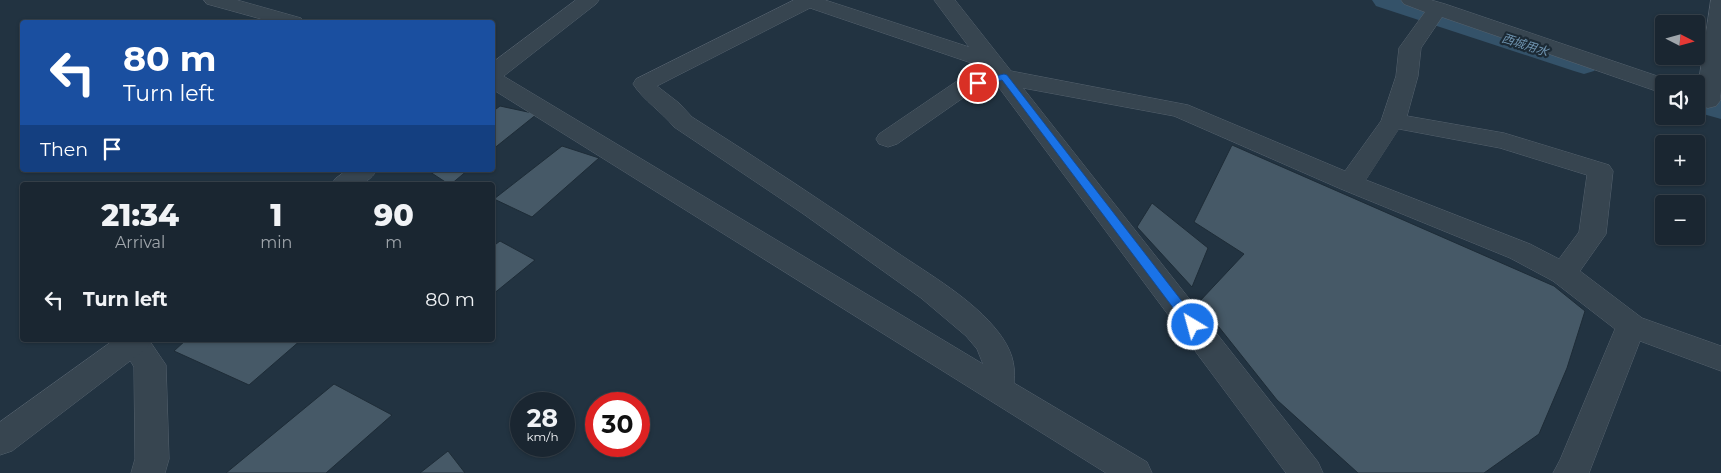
<!DOCTYPE html>
<meta charset="utf-8">
<style>
body{margin:0;font-family:Montserrat,"Noto Sans JP",sans-serif;background:#27323d;color:#f1f3f6;height:100vh;display:flex;flex-direction:column;font-size:19px;white-space:nowrap}
*{box-sizing:border-box;margin:0}
p{font-size:16px;color:#9fa5ab}
.icon{flex:none;width:28px;height:28px;fill:none;stroke:currentColor;stroke-width:2;stroke-linecap:round;stroke-linejoin:round}
.map{position:relative;flex:1;overflow:hidden}
.drawer{position:absolute;left:20px;top:182px;width:475px;height:160px;display:flex;flex-direction:column;background:#1a2631;border-radius:5px;box-shadow:0 1px 4px #0004,0 0 0 1px #38434d}
.drawer>*{flex:none}
.guide{position:absolute;left:20px;top:20px;width:475px;height:152px;border-radius:5px;box-shadow:0 1px 4px #0004,0 0 0 1px #38434d;background:#1a4fa0;color:#fff;overflow:hidden}
.needle{width:32px;rotate:96deg}
.buttons{position:absolute;left:1655px;top:15px;display:grid;gap:10px}
.buttons a{display:grid;place-items:center;width:50px;height:50px;border-radius:5px;background:#1a2631;box-shadow:0 1px 4px #0004,0 0 0 1px #38434d;font-size:25px}
.speed{position:absolute;left:510px;top:392px;display:flex;gap:10px;font-size:25px;font-weight:700;text-align:center}
.speed>*{display:grid;place-content:center;width:65px;height:65px;border-radius:50%;background:#1a2631;box-shadow:0 1px 4px #0004,0 0 0 1px #38434d;line-height:1}
.speed small{font-size:12px;font-weight:400}
.speed .limit{border:8px solid #d22;background:#fff;color:#111}
.pin{position:absolute;display:grid;place-items:center;width:42px;height:42px;color:#fff;margin:-21px;border:2px solid #fff;border-radius:50%;box-shadow:0 1px 5px #0007}
.me{position:absolute;width:55px;margin:-28px;rotate:323deg;stroke-linejoin:round;filter:drop-shadow(0 0 4px #0008)}
.turn{display:flex;align-items:center;gap:18px;height:105px;padding:0 20px;font-size:22px}
.turn .icon{width:65px;height:65px;stroke-width:2.5}
.turn b{display:block;font-size:35px;line-height:42px}
.then{display:flex;align-items:center;height:48px;padding:0 20px;background:#0003;gap:10px;font-size:19px}
.eta{display:flex;justify-content:space-evenly;align-items:center;height:85px;text-align:center}
.eta b{font-size:30px;font-weight:800;line-height:35px}
ul{padding:0;list-style:none}
li{display:flex;align-items:center;gap:15px;height:65px;padding:0 20px}
li div{flex:1}
li b{display:block;font-size:19px}
li em{font-style:normal}
.map>svg:first-child{display:block}
.lines{fill:none;stroke-linecap:round;stroke-linejoin:round}
.canal{fill:#345269;fill-rule:evenodd}
.building{fill:#465967;stroke:#1e2c37}
.minor-casing{stroke:#55626e;stroke-width:1}
.tertiary-casing{stroke:#55626e;stroke-width:1}
.minor{fill:#374550;fill-rule:evenodd}
.tertiary{fill:#374550;fill-rule:evenodd}
.route{fill:#1a73e8;stroke:#114b97}
.labels{text-anchor:middle;stroke-width:4.5;stroke-linejoin:round;paint-order:stroke}
.far-water-label{font-size:12px;font-style:italic;fill:#7095b1;stroke:#1c2a35}
</style>
<div class="map">
<svg width="1721" height="473" viewBox="0 0 1721 473">
<rect width="100%" height="100%" fill="#223341"/>
<g class="lines">
<g class="canal">
<polygon points="1372,0 1413,0 1594,59 1599,65 1594,71 1584,74 1574,71 1376,6"/>
<polygon points="1696,93 1721,100 1721,119 1696,112"/>
</g>
</g>
<g class="building">
<polygon points="500,106 537,114 492,150 492,112"/>
<polygon points="1232,145 1554,286 1585,311 1567,368 1539,434 1484,473 1358,473 1277,400 1199,302 1244,254 1194,222"/>
<polygon points="562,146 599,158 532,217 494,199"/>
<polygon points="427,170 468,170 450,185"/>
<polygon points="1152,203 1208,248 1192,287 1137,227"/>
<polygon points="500,241 535,260 492,295 492,247"/>
<polygon points="186,340 301,340 249,385 174,351"/>
<polygon points="334,384 392,415 326,473 226,473"/>
<polygon points="448,451 465,473 420,473"/>
</g>
<g class="lines">
<g class="minor-casing">
<g id="minor">
<polygon points="204,0 237,0 301,18 305,22 272,22 207,4"/>
<path d="M794,0h31l144,47 -35,-47h21l56,71 177,34 157,66 36,-50 15,-45 3,-28 26,-36 -21,-8 -3,-4h30l14,4 227,77 2,3h-10v9l-8,-2 -214,-74 -21,31 -3,28 -11,40 97,17 105,32 4,6 -7,63 -26,37 62,47 79,28v25l-81,-30 -51,132h-36l7,-13 55,-131 -62,-48 -43,-23 -169,-69 -167,-73 -151,-28 295,374 5,11h-37l-289,-388 -24,6 -76,53 -9,3 -9,-3 -3,-5 3,-5 78,-53 31,-7 -5,-7 -173,-59 -153,78 22,17 13,14c68,43 136,88 203,134 35,24 78,48 104,82 12,16 17,30 15,50l133,79 5,11h-46l-614,-384v-17l8,2 483,290 -6,-15 -11,-13 -45,-38 -119,-85 -128,-86c-13,-16 -30,-26 -41,-43l3,-5zM1399,129l101,19 87,27 -8,57 -20,27 -29,-15 -164,-64z"/>
<polygon points="1711,0 1721,0 1721,90 1720,101 1716,106 1708,108 1700,106 1696,101"/>
<polygon points="120,340 149,340 166,365 169,459 165,473 131,473 135,459 134,367 119,342"/>
</g>
</g>
<g class="tertiary-casing">
<g id="tertiary">
<polygon points="576,0 599,0 596,4 500,79 492,81 492,63"/>
<path d="M347,170h30c-12,19 -26,15 -46,15l4,-6z"/>
<polygon points="114,340 151,340 147,348 12,451 0,455 0,422"/>
</g>
</g>
<use href="#minor" class="minor"/>
<use href="#tertiary" class="tertiary"/>
</g>
<polygon class="route" points="1004,74 1007,75 1198,322 1199,325 1198,329 1189,329 1002,80 978,86 973,83 975,81"/>
<g class="labels">
<g class="far-water-label">
<text transform="translate(1525 45) rotate(18)" y="4">西城用水</text>
</g>
</g>
</svg>
<div class="buttons">
<a><svg class="needle" viewBox="-14 -14 28 28"><path d="M0-13l5 13h-10z" fill="#e53935"/><path d="M0 13l5-13h-10z" fill="#9fa5ab"/></svg></a>
<a><svg class="icon" aria-label="sound" viewBox="0 0 24 24"><path d="M4 9h4l5-4v14l-5-4H4zM17 9q2 3 0 6"/></svg></a>
<a>+</a>
<a>−</a>
</div>
<div class="speed"><div>28<small>km/h</small></div><div class="limit">30</div></div>
<div class="pin" style="left:978px;top:83px;background:#d93025"><svg class="icon" aria-label="arrive" viewBox="0 0 24 24"><path d="M6 21V4h12l-3 4 3 4H6"/></svg></div>
<svg class="me" style="left:1193px;top:325px" viewBox="-20 -20 40 40"><circle r="17" fill="#1a73e8" stroke="#fff" stroke-width="3"/><path d="M0-11L8 9 0 5-8 9z" fill="#fff"/></svg>
<div class="guide">
<div class="turn"><svg class="icon" aria-label="left" viewBox="0 0 24 24"><path d="M17 20v-9H6M10 6l-5 5 5 5"/></svg><div><b>80 m</b>Turn left</div></div>
<div class="then">Then<svg class="icon" aria-label="arrive" viewBox="0 0 24 24"><path d="M6 21V4h12l-3 4 3 4H6"/></svg></div>
</div>
<section class="drawer">
<div class="eta">
<div><b>21:34</b><p>Arrival</p></div>
<div><b>1</b><p>min</p></div>
<div><b>90</b><p>m</p></div>
</div>
<ul>
<li><svg class="icon" aria-label="left" viewBox="0 0 24 24"><path d="M17 20v-9H6M10 6l-5 5 5 5"/></svg><div><b>Turn left</b></div><em>80 m</em></li>
</ul>
</section>
</div>
